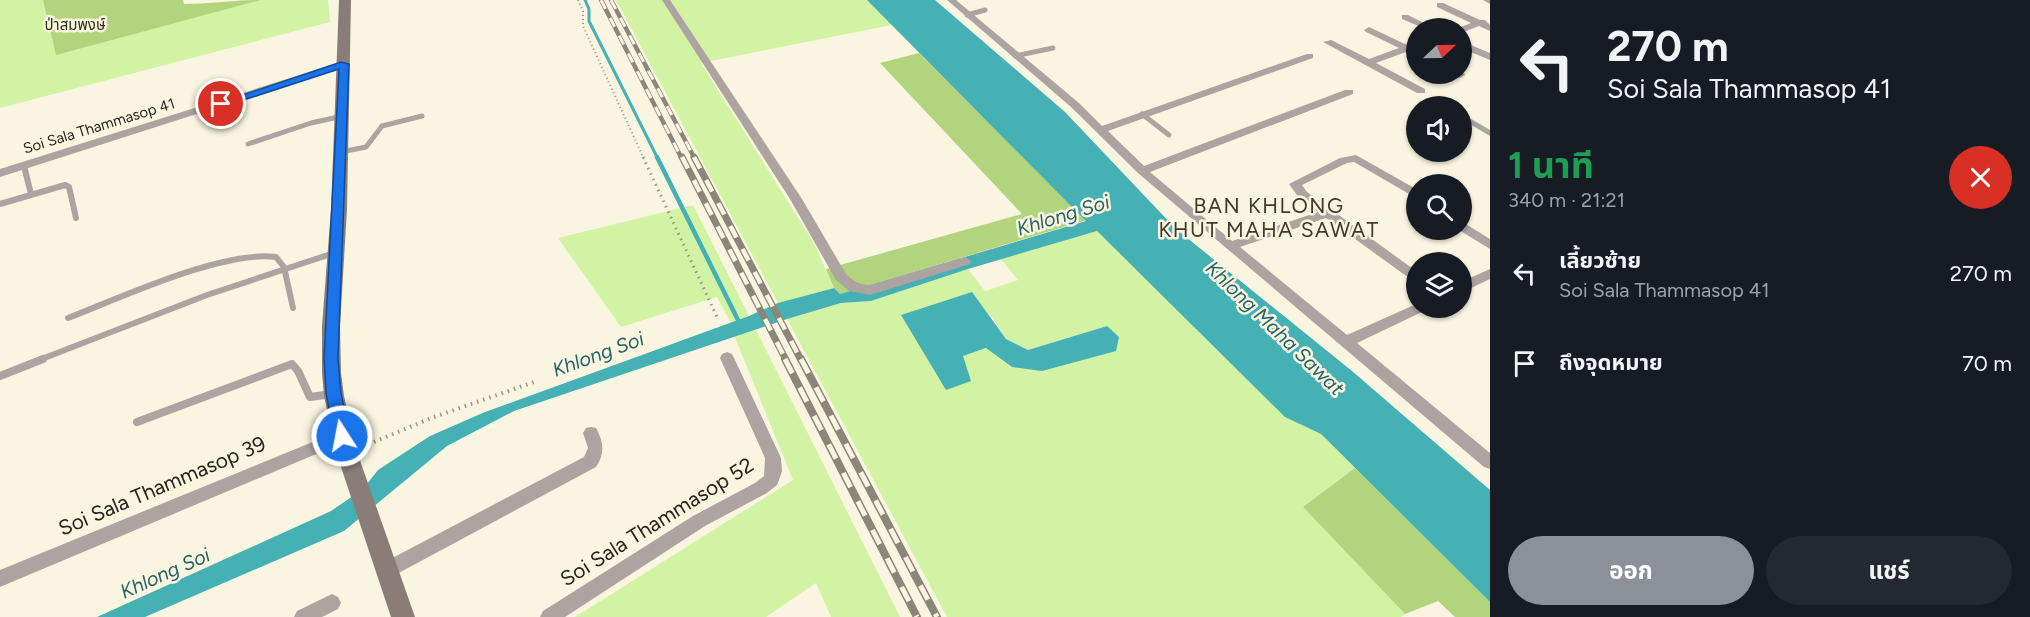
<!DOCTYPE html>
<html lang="th">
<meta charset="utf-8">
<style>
body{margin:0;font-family:Figtree,"Noto Sans Thai",sans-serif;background:#242831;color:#f1f3f6;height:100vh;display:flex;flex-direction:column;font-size:22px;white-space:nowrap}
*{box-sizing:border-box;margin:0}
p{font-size:20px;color:#9ea1a6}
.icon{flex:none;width:33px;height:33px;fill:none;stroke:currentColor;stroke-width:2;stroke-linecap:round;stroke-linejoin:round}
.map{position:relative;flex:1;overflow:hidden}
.side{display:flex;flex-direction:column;background:#171b24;width:540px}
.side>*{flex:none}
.top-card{background:#171b24;color:#f1f3f6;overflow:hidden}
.needle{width:39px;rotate:68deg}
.tools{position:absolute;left:1406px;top:18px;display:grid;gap:12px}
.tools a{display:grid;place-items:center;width:66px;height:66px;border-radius:50%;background:#171b24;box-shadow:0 2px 4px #0004;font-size:30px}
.pin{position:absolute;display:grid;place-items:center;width:51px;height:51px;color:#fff;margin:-26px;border:3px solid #fff;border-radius:50%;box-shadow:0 2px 6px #0007}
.me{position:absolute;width:66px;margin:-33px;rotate:349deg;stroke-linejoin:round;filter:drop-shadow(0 0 4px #0008)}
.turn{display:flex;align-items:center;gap:21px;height:126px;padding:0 18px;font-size:27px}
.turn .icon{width:78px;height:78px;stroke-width:2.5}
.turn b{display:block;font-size:42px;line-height:51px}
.round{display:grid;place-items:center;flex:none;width:63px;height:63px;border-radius:32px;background:#242831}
.headline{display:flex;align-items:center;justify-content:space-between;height:102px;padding:0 18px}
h1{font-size:36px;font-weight:700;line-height:45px;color:#1e9e55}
.action{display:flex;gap:12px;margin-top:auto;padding:12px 18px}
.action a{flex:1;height:69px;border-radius:36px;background:#8c9099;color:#fff;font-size:24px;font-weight:700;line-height:69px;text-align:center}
.action a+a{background:#242831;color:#f1f3f6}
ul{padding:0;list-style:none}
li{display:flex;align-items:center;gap:18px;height:90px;padding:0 18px}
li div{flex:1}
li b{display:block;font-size:22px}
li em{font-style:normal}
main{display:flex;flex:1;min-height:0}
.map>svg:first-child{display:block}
.green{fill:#d2f3a3;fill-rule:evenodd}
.forest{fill:#b1d47c}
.water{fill:#45b1b4}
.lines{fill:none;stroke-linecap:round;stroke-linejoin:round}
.stream-far1{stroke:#45b1b4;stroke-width:3}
.stream{stroke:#45b1b4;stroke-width:4.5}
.path-far2{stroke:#9a9688;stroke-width:2;stroke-dasharray:1 3;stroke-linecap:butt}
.path-far1{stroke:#9a9688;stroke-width:3;stroke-dasharray:1.5 4.5;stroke-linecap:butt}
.path{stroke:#9a9688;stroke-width:4;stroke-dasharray:1.5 5;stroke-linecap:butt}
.lane-far2{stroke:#ada4a1;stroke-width:5}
.lane-far1{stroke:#ada4a1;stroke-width:6}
.lane{stroke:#ada4a1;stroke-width:8}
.street{fill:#ada4a1;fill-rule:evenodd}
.secondary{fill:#8a7d78;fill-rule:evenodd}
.rail-far2-casing{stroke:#8a8679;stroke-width:4.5}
.rail-far1-casing{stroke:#8a8679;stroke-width:7}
.rail-casing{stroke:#8a8679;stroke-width:8}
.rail-far2{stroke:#faf5e1;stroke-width:3;stroke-dasharray:10;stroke-linecap:butt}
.rail-far1{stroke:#faf5e1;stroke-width:4.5;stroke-dasharray:13;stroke-linecap:butt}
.rail{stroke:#faf5e1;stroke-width:5;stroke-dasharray:16;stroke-linecap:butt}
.route{fill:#1a73e8;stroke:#114b97;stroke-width:1.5}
.labels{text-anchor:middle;stroke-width:5;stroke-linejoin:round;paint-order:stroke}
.far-park-label{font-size:15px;fill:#2a3712;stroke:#faf5e1}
.far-street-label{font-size:15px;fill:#27241d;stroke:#faf5e1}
.water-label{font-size:20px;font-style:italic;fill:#276264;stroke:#faf5e1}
.quarter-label{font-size:21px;letter-spacing:1.5px;fill:#3f3a2b;stroke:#faf5e1}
.near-street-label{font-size:21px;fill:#27241d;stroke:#faf5e1}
</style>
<main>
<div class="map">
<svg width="1490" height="617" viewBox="0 0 1490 617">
<rect width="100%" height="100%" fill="#faf5e1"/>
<g class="green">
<polygon points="0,0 43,0 56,54 261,0 328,0 330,22 0,108"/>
<polygon points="616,0 867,0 892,25 701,63 814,243 834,288 778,303"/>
<polygon points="693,205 749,316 731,323 717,297 621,327 558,238"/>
<path d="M1097,231l188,186 36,17 34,34 -52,39 102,107 -4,3h-454l-160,-298 54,-16 30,-2 97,-32 17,22 33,-11 -18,-22zM990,314l16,25 22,11 79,-24 -96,41 -24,-19 -24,8z"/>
<polygon points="756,330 900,617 831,617 816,583 766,617 575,617 793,480 734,335"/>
</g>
<g class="forest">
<path d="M43,0h140l1,4c26,0 51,-4 77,-4l-205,55z"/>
<polygon points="919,53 1087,220 840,294 834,288 826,269 1022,214 880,63"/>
<polygon points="1355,468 1490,602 1490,617 1455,617 1438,601 1405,614 1303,507"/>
</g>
<g class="water">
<polygon points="867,0 935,0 1065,112 1176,229 1352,371 1490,490 1490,602 1321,434 1285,417 1097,231 968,269 871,301 841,303 787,319 514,411 447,446 344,531 145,617 97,617 331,511 363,489 378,470 430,436 485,412 749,316 778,303 834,288 840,294 1086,221"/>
<polygon points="972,292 1006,339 1028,350 1107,326 1119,337 1116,351 1042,371 1012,367 986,348 963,356 971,381 946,390 901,315"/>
</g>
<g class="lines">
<polyline class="stream-far1" points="585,0 589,9 589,21 658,159"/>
<polyline class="stream" points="657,157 740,324"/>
<polyline class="path-far2" points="578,0 583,11 583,26 644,159"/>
<polyline class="path-far1" points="643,157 717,317"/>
<polyline class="path" points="362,447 434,417 537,381"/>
<g class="lane-far2">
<polyline points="967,15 985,10"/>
<polyline points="1015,56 1053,48"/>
<polyline points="1142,114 1169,135"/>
<polyline points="1461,116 1490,133"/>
<polyline points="248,144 311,123 343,116"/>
<polyline points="341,152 366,147 382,126 422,116"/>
</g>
<g class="lane-far1">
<polyline points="24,166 31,194"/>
<polyline points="0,204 65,185 69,187 76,218"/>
<path d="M68,318c52,-20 155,-68 208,-61l8,10 9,41"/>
<polyline points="39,360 207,295 334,253"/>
</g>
<g class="lane">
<polyline points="0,376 43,359"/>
<polyline points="137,422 292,364 298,371 310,397 332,394"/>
</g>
<g class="street">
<path d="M662,0h8l132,199 44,75c7,7 13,11 24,11l95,-28 6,4 -1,3 -100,31 -21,-4 -13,-11 -46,-81z"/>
<polygon points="947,0 956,0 1079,103 1102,126 1307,54 1313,54 1313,58 1108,131 1144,166 1345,90 1353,90 1353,94 1150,172 1232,241 1318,212 1299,198 1289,184 1340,158 1356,155 1416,189 1416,198 1354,162 1347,163 1302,185 1307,192 1416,271 1416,283 1326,218 1240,247 1347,335 1414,305 1416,304 1416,308 1425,308 1424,311 1357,343 1490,453 1490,469 1484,467 1138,173 1071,107"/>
<polygon points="1483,0 1490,0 1490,4"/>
<polygon points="1437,3 1443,3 1480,20 1485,20 1490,25 1490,31 1479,26 1461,33 1461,28 1458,28 1471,23 1437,7"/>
<polygon points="1402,15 1408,15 1434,28 1423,28 1402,19"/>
<polygon points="1369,27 1407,45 1414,45 1416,56 1406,52 1376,63 1425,89 1425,93 1417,93 1323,42 1331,40 1369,59 1399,48 1366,32 1364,30"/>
<polygon points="1461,41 1490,53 1490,60 1461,48"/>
<polygon points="344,61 347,62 347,66 0,177 0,169"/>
<polygon points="1464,73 1465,75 1460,78 1451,74"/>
<polygon points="1461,221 1490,239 1490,249 1459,230 1461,230"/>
<polygon points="1490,269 1490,279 1461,293 1461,282"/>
<polygon points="727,352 732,354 734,358 781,458 782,471 779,480 777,485 767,493 705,526 565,617 540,617 543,611 693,516 755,483 764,476 765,458 720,358 722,354"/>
<path d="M591,427l5,1c8,15 9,25 0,39l-203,109 -6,2 -6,-2 -3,-6 3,-6 203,-107 4,-9 -5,-15 3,-5z"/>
<polygon points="342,430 347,431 350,436 347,441 0,587 0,570"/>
<polygon points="332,594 338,597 341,603 338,609 322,617 294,617 297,611"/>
</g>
<polygon class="secondary" points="339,0 351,0 347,209 340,326 341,373 344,396 357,452 415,617 391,617 336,452 324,396 322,373 322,326 331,209"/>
<g class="rail-far2-casing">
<g id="rail-far2">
<polyline points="601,0 682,159"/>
<polyline points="611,0 695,159"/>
</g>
</g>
<g class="rail-far1-casing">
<g id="rail-far1">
<polyline points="682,157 786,360"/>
<polyline points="694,157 801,360"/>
</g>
</g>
<g class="rail-casing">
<g id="rail">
<polyline points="785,359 917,617"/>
<polyline points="801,359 937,617"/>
</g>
</g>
<use href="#rail-far2" class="rail-far2"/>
<use href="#rail-far1" class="rail-far1"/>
<use href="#rail" class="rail"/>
</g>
<polygon class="route" points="341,62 349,64 338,358 341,393 350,436 347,440 342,442 336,440 334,436 326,393 324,358 339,69 225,106 216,104"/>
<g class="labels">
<g class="far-park-label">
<text x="75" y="30">ป่าสมพงษ์</text>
</g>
<g class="far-street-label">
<text transform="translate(99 126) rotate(-17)" y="5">Soi Sala Thammasop 41</text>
</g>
<g class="water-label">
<text transform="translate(1063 215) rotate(-17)" y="7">Khlong Soi</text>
<text transform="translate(1275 328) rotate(44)" y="7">Khlong Maha Sawat</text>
<text transform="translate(598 354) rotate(-20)" y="7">Khlong Soi</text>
<text transform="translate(165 573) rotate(-24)" y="7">Khlong Soi</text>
</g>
<g class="quarter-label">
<text x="1269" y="213">BAN KHLONG<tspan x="1269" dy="24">KHUT MAHA SAWAT</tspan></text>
</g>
<g class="near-street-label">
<text transform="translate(162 486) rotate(-23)" y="7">Soi Sala Thammasop 39</text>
<text transform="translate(657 522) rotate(-32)" y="7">Soi Sala Thammasop 52</text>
</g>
</g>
</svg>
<div class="tools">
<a><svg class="needle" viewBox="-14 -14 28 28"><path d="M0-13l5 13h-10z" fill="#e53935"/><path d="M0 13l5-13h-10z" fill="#9ea1a6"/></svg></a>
<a><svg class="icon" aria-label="sound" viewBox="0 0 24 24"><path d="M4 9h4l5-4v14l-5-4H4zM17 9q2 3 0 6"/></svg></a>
<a><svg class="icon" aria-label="search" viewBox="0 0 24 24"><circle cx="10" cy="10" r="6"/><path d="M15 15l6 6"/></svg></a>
<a><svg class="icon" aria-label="layers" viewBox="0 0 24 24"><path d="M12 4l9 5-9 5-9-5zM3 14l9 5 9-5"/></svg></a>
</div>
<div class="pin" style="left:221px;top:104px;background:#d93025"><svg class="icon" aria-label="arrive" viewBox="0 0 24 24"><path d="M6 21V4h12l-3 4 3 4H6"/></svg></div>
<svg class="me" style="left:342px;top:436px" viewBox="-20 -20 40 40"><circle r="17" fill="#1a73e8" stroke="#fff" stroke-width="3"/><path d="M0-11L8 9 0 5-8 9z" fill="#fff"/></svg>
</div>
<section class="side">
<div class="top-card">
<div class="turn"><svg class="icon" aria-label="left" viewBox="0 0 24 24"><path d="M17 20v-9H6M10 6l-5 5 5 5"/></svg><div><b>270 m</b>Soi Sala Thammasop 41</div></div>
</div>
<div class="headline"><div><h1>1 นาที</h1><p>340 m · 21:21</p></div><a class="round" style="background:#d93025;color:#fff"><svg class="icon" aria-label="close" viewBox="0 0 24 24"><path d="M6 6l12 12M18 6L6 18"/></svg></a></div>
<ul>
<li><svg class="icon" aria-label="left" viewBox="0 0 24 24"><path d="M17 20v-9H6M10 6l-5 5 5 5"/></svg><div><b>เลี้ยวซ้าย</b><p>Soi Sala Thammasop 41</p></div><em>270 m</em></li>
<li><svg class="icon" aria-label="arrive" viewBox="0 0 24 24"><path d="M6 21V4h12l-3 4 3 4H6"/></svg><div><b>ถึงจุดหมาย</b></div><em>70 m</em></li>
</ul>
<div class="action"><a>ออก</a><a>แชร์</a></div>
</section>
</main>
